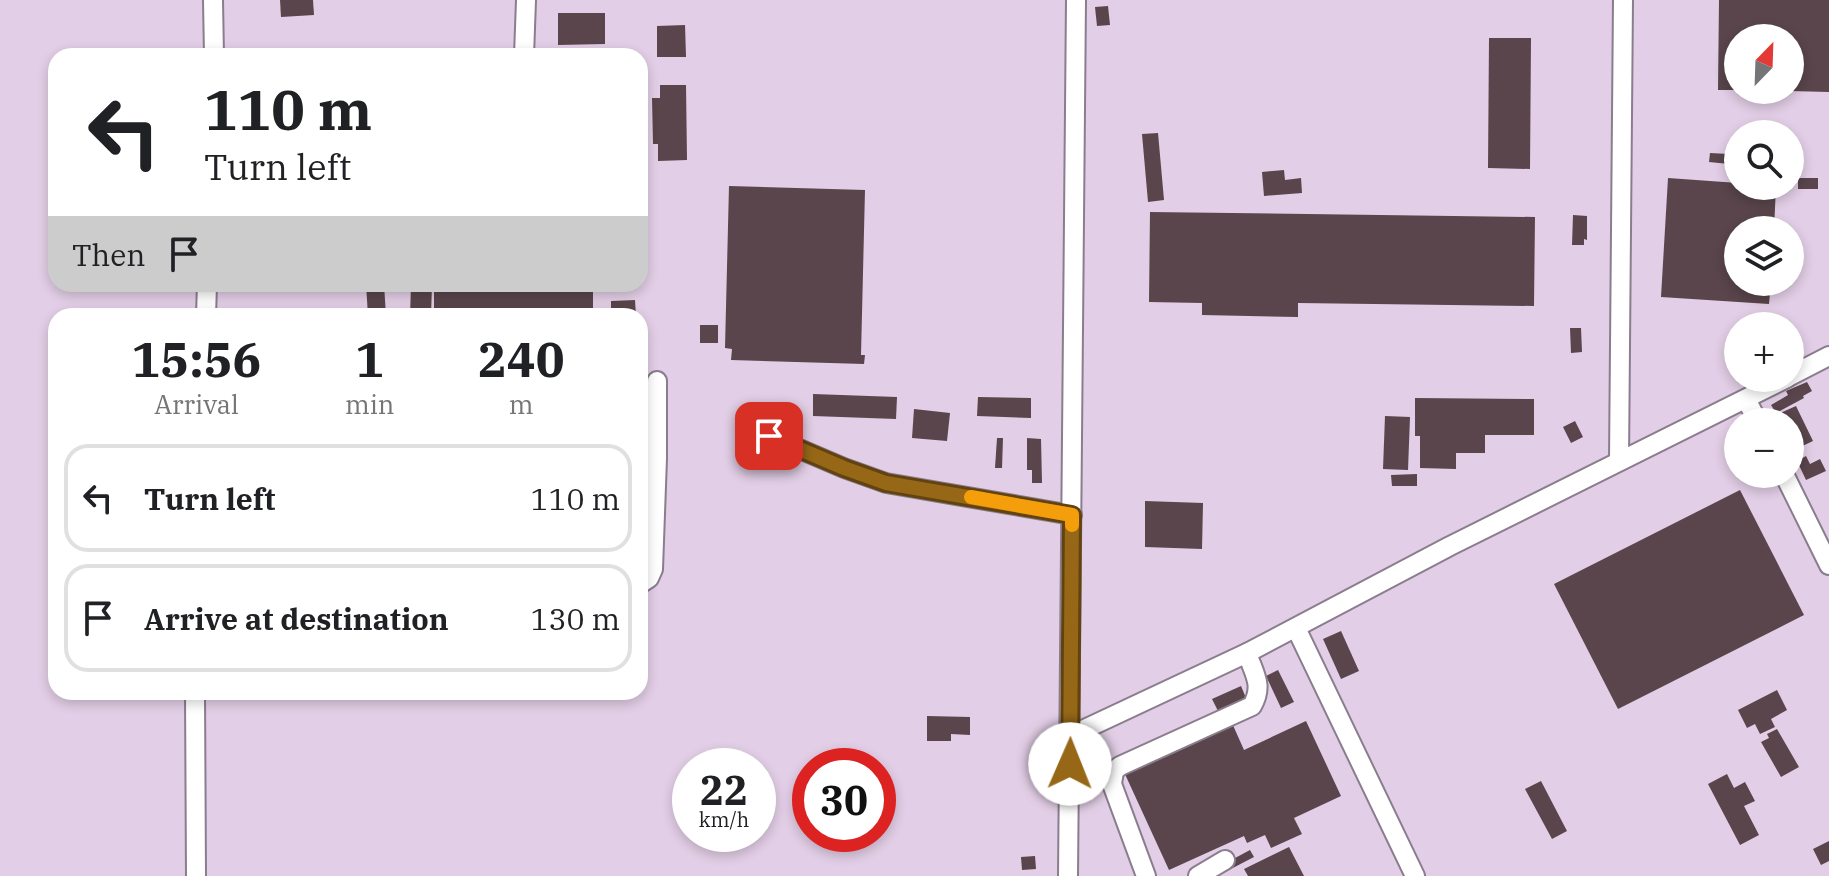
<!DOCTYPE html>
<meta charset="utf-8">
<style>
body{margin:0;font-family:"IBM Plex Serif",serif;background:#f6f6f6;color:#202124;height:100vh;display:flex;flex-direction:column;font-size:30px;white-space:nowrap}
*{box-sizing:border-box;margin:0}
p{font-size:26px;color:#757577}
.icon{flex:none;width:44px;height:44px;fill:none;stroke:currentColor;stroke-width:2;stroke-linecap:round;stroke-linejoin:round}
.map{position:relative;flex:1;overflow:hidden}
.sheet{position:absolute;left:48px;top:308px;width:600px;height:392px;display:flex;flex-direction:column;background:#fff;border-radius:24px;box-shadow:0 4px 12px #0003}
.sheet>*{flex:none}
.banner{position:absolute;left:48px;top:48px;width:600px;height:244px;border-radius:24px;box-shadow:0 4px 12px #0003;background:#fff;color:#202124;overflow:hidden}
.needle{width:52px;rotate:23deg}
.controls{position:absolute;left:1724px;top:24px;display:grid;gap:16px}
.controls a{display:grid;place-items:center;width:80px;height:80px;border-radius:50%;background:#fff;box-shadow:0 4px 12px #0003;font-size:40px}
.speed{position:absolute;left:672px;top:748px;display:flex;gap:16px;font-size:40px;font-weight:700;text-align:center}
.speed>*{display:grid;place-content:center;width:104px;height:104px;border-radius:50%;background:#fff;box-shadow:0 4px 12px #0003;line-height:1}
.speed small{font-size:20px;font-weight:400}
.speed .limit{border:12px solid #d22;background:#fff;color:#111}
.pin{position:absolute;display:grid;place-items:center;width:68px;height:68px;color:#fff;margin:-34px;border-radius:16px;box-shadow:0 4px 12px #0006}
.me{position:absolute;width:88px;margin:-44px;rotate:1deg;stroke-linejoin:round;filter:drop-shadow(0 0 6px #0008)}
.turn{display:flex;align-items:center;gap:28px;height:168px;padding:0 24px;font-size:36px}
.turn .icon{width:104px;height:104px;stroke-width:2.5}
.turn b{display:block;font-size:56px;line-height:68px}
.then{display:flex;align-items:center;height:76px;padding:0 24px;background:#0003;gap:16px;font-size:30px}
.eta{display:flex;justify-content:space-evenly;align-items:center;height:136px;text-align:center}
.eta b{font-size:48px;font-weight:700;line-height:56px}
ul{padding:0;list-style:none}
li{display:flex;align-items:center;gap:24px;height:108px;margin:0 16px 12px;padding:0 8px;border:4px solid #e0e0e0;border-radius:24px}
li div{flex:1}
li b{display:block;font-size:30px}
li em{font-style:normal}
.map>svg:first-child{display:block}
.built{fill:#e2cee6;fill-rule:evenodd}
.building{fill:#59454b}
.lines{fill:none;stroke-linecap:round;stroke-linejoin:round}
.minor-casing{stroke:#8a7d8d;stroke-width:22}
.minor{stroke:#fff;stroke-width:18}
.route-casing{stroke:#62430f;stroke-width:20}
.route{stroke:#966717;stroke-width:14}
.slow{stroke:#f59e0b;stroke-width:14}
</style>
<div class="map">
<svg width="1829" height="876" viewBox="0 0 1829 876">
<rect width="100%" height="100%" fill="#ebdcee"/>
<path class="built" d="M0,0h1829v876h-1829zM1738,38h52v52h-52zM56,56h584v228h-584zM1738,134h52v52h-52zM1738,230h52v52h-52zM56,316h584v376h-584zM1738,326h52v52h-52zM1738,422h52v52h-52zM690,766h68v68h-68zM810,766h68v68h-68z"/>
<g class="building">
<polygon points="280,0 313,0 314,15 281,17"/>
<polygon points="1719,0 1829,0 1829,92 1790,91 1790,38 1738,38 1738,90 1718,90"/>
<polygon points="1108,6 1110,25 1097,26 1095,7"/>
<polygon points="558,13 605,13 605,44 558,45"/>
<polygon points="685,25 686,57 657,57 657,26"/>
<polygon points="1489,38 1531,38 1530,169 1488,168"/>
<polygon points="660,85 686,85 687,160 658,161 658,144 653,144 652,98 660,98"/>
<polygon points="1158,133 1164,200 1148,202 1142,134"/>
<polygon points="1710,153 1729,154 1729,164 1709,162"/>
<polygon points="1284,170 1285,180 1301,178 1302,193 1264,196 1262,172"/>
<polygon points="1668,178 1738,183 1738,186 1776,186 1774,230 1738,230 1738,282 1771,282 1769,304 1661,297"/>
<rect x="1798" y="178" width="20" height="11"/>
<polygon points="729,186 865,190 861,355 865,355 864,364 731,360 732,349 725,348"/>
<polygon points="1150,212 1535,217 1534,306 1298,303 1298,317 1202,315 1202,303 1149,302"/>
<polygon points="1573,215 1587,216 1587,240 1584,239 1584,245 1572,245"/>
<polygon points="366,284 384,284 386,316 368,316"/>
<polygon points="411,284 432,284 431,316 410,316"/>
<rect x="434" y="284" width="159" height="32"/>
<polygon points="635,300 636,316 611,316 611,301"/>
<rect x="700" y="325" width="18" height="18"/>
<polygon points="1570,328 1581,328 1582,352 1571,353"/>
<polygon points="1807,382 1812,391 1803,396 1804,398 1776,413 1771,405 1788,395 1786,391"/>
<polygon points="813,394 897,397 896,419 813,416"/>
<polygon points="978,397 1031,398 1031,418 977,416"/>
<polygon points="1415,398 1534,399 1534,435 1485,435 1485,453 1456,453 1456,469 1420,468 1420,436 1415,436"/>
<polygon points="1796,406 1813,441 1794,450 1790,441 1790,422 1781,422 1778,414"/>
<polygon points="914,409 950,413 947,441 912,438"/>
<polygon points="1385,416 1410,417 1408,470 1383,469"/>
<polygon points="1575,421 1583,437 1571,443 1563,427"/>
<polygon points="997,438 1003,438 1002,468 995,468"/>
<polygon points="1027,438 1041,439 1042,483 1032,483 1032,470 1027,470"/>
<polygon points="1806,456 1810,464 1820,459 1826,471 1806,480 1797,461"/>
<polygon points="1417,474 1417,486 1392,486 1391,475"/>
<polygon points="1740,490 1804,615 1618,709 1554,584"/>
<polygon points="1145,501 1203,503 1202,549 1145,547"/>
<polygon points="1341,631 1359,671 1341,679 1323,639"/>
<polygon points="1278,670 1294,702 1281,708 1266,676"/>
<polygon points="1241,686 1246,698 1218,711 1212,699"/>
<polygon points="1777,690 1787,710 1771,719 1775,727 1760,734 1755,724 1747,728 1738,710"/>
<polygon points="927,716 970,717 970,735 951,734 951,741 927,741"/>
<polygon points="1306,721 1341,796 1294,818 1302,834 1271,848 1265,835 1247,843 1244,836 1169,870 1124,772 1232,723 1244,750"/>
<polygon points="1777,729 1799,767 1781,777 1761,742 1769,738 1767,734"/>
<polygon points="1727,774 1734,788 1745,782 1755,801 1744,806 1759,835 1740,845 1708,784"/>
<polygon points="1541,781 1567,831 1552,839 1525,789"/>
<polygon points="1829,841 1829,861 1821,865 1813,849"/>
<polygon points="1289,847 1304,876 1248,876 1244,869"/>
<polygon points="1250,850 1254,857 1225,872 1222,865"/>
<polygon points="1035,856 1036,869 1022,870 1021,857"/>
</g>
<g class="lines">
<g class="minor-casing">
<g id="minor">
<polyline points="213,0 214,56"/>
<polyline points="524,56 526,0"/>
<polyline points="206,316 207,284"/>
<polyline points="1790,376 1829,356"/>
<polyline points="1746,399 1758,422"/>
<polyline points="769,436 844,468 886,483 1072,515"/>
<polyline points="1619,461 1623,0"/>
<polyline points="1784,474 1829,565"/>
<polyline points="640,584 649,578 653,569 657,458 657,381"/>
<polyline points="1296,628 1415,876"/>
<polyline points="195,692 196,876"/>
<polyline points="1070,736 1247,653 1450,546 1787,378"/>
<polyline points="1068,876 1076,0"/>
<path d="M1146,876l-34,-92 2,-13 6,-5 132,-60c12,-21 2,-32 -5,-53"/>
<polyline points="1198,876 1225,860"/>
</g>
</g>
<use href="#minor" class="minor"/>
</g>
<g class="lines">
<g class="route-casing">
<polyline id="route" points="769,436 844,468 886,483 1072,515 1070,764"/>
</g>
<use href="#route" class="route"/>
<polyline class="slow" points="971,497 1072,515 1072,525"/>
</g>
</svg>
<div class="controls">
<a><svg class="needle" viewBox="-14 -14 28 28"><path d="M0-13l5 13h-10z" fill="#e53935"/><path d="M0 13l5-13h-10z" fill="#757577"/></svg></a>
<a><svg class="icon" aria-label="search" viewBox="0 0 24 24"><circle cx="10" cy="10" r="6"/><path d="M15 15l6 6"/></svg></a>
<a><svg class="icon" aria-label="layers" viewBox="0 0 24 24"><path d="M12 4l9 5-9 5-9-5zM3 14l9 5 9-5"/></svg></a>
<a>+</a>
<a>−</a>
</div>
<div class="speed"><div>22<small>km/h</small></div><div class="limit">30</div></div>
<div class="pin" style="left:769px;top:436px;background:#d93025"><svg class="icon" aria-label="arrive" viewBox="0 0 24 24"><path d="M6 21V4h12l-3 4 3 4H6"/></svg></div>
<svg class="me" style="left:1070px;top:764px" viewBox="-20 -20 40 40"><circle r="19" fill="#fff"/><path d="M0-13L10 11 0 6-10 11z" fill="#966717"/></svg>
<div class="banner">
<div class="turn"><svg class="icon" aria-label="left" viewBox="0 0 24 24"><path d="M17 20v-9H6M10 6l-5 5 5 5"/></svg><div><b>110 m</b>Turn left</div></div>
<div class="then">Then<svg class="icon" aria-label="arrive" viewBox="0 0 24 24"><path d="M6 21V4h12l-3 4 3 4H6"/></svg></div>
</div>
<section class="sheet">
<div class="eta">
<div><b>15:56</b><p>Arrival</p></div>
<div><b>1</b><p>min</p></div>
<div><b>240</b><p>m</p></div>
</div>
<ul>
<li><svg class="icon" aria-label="left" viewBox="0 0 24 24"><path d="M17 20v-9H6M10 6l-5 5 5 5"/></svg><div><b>Turn left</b></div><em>110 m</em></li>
<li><svg class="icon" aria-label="arrive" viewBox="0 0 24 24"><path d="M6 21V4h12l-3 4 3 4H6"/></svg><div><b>Arrive at destination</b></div><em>130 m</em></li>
</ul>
</section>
</div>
